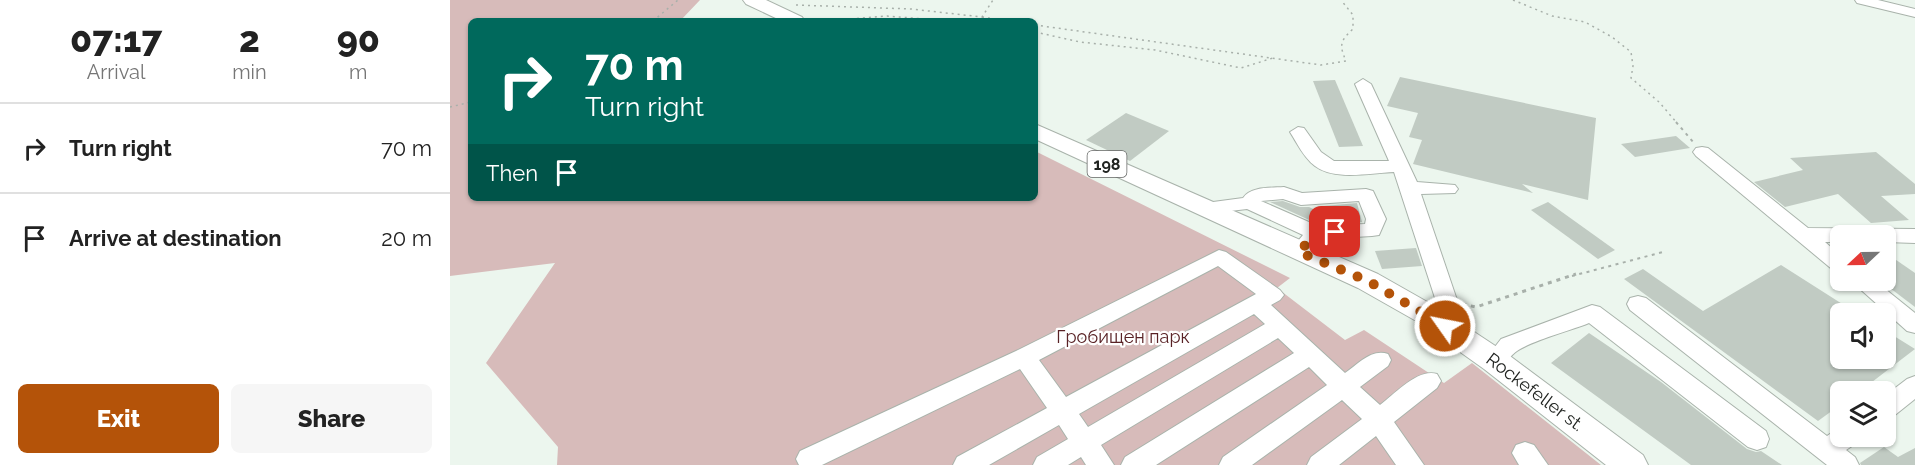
<!DOCTYPE html>
<meta charset="utf-8">
<style>
body{margin:0;font-family:Raleway,sans-serif;background:#f6f6f6;color:#222;height:100vh;display:flex;flex-direction:column;font-size:22px;white-space:nowrap}
*{box-sizing:border-box;margin:0}
p{font-size:20px;color:#767676}
.icon{flex:none;width:33px;height:33px;fill:none;stroke:currentColor;stroke-width:2;stroke-linecap:round;stroke-linejoin:round}
.map{position:relative;flex:1;overflow:hidden}
.drawer{display:flex;flex-direction:column;background:#fff;width:450px}
.drawer>*{flex:none}
.top-card{position:absolute;left:18px;top:18px;width:570px;height:183px;border-radius:9px;box-shadow:0 2px 4px #0004;background:#00695c;color:#fff;overflow:hidden}
.needle{width:39px;rotate:248deg}
.buttons{position:absolute;left:1380px;top:225px;display:grid;gap:12px}
.buttons a{display:grid;place-items:center;width:66px;height:66px;border-radius:9px;background:#fff;box-shadow:0 2px 4px #0004;font-size:30px}
.pin{position:absolute;display:grid;place-items:center;width:51px;height:51px;color:#fff;margin:-26px;border-radius:12px;box-shadow:0 3px 9px #0006}
.me{position:absolute;width:66px;margin:-33px;rotate:303deg;stroke-linejoin:round;filter:drop-shadow(0 0 4px #0008)}
.turn{display:flex;align-items:center;gap:21px;height:126px;padding:0 18px;font-size:27px}
.turn .icon{width:78px;height:78px;stroke-width:2.5}
.turn b{display:block;font-size:42px;line-height:51px}
.then{display:flex;align-items:center;height:57px;padding:0 18px;background:#0003;gap:12px;font-size:22px}
.eta{display:flex;justify-content:space-evenly;align-items:center;height:102px;text-align:center}
.eta b{font-size:36px;font-weight:800;line-height:42px}
.primary-button{display:flex;gap:12px;margin-top:auto;padding:12px 18px}
.primary-button a{flex:1;height:69px;border-radius:9px;background:#b45309;color:#fff;font-size:24px;font-weight:800;line-height:69px;text-align:center}
.primary-button a+a{background:#f6f6f6;color:#222}
ul{padding:0;list-style:none}
li{display:flex;align-items:center;gap:18px;height:90px;padding:0 18px;border-top:2px solid #e0e0e0}
li div{flex:1}
li b{display:block;font-size:22px}
li em{font-style:normal}
main{display:flex;flex:1;min-height:0}
.map>svg:first-child{display:block}
.green{fill:#d7bbba}
.building{fill:#c1cbc3}
.lines{fill:none;stroke-linecap:round;stroke-linejoin:round}
.minor-casing{stroke:#a9b3ab;stroke-width:2}
.major-casing{stroke:#a9b3ab;stroke-width:2}
.path-far2{stroke:#a8b0aa;stroke-width:1.5;stroke-dasharray:2 4;stroke-linecap:butt}
.path-far1{stroke:#a8b0aa;stroke-width:2;stroke-dasharray:3 4.5;stroke-linecap:butt}
.path{stroke:#a8b0aa;stroke-width:3;stroke-dasharray:4 5;stroke-linecap:butt}
.minor{fill:#fff;fill-rule:evenodd}
.major{fill:#fff;fill-rule:evenodd}
.route{stroke:#b45309;stroke-width:10;stroke-dasharray:0 18}
.labels{text-anchor:middle;stroke-width:4.5;stroke-linejoin:round;paint-order:stroke}
.shield{fill:#fff;stroke:#646664;stroke-width:1.5}
.shield-label{font-size:16px;font-weight:bold;fill:#212421}
.park-label{font-size:18px;fill:#592225;stroke:#fff}
.street-label{font-size:18px;fill:#212421;stroke:#fff}
</style>
<main>
<section class="drawer">
<div class="eta">
<div><b>07:17</b><p>Arrival</p></div>
<div><b>2</b><p>min</p></div>
<div><b>90</b><p>m</p></div>
</div>
<ul>
<li><svg class="icon" aria-label="right" viewBox="0 0 24 24"><path d="M7 20v-9h11M14 6l5 5-5 5"/></svg><div><b>Turn right</b></div><em>70 m</em></li>
<li><svg class="icon" aria-label="arrive" viewBox="0 0 24 24"><path d="M6 21V4h12l-3 4 3 4H6"/></svg><div><b>Arrive at destination</b></div><em>20 m</em></li>
</ul>
<div class="primary-button"><a>Exit</a><a>Share</a></div>
</section>
<div class="map">
<svg width="1465" height="465" viewBox="0 0 1465 465">
<rect width="100%" height="100%" fill="#ecf6ee"/>
<polygon class="green" points="0,0 250,0 230,21 21,21 21,198 585,198 585,151 840,278 827,288 895,340 914,330 994,383 1022,363 1151,465 107,465 108,447 36,363 105,263 0,276"/>
<g class="building">
<polygon points="950,77 1146,118 1138,200 1072,184 1083,193 963,164 972,140 959,137 968,113 937,106"/>
<polygon points="885,80 913,146 889,147 863,81"/>
<polygon points="676,113 719,131 680,161 636,140"/>
<polygon points="1226,136 1240,148 1185,157 1171,144"/>
<polygon points="1426,152 1465,184 1465,194 1431,196 1459,220 1421,223 1388,194 1335,207 1304,182 1353,170 1340,158"/>
<polygon points="833,201 850,207 859,207 880,217 874,206 907,203 912,222 868,224 820,202"/>
<polygon points="1098,202 1165,250 1148,259 1081,210"/>
<polygon points="966,248 972,266 932,269 925,251"/>
<polygon points="1436,253 1465,273 1465,307 1436,285"/>
<polygon points="1331,265 1408,314 1390,314 1390,358 1436,358 1436,331 1465,349 1409,392 1390,392 1390,405 1368,421 1174,279 1193,269 1253,311"/>
<polygon points="1139,333 1211,382 1297,449 1306,452 1311,451 1332,465 1241,465 1101,363"/>
<polygon points="1434,447 1448,457 1465,448 1465,465 1411,465 1410,463"/>
</g>
<g class="lines">
<g class="minor-casing">
<g id="minor">
<polygon points="1405,0 1428,0 1465,9 1465,17 1407,3"/>
<path d="M913,79l8,5 46,98 38,3 3,4 -3,4 -34,1 36,106c-7,13 -22,25 -37,21l-3,-6 3,-6 15,-11 -41,-126c-24,1 -59,9 -79,-6 -11,-8 -18,-23 -25,-34l8,-5 6,1 17,24 13,9h55l-34,-77z"/>
<polygon points="1252,147 1258,148 1358,228 1465,229 1465,243 1436,242 1436,236 1390,236 1390,242 1375,242 1390,255 1390,272 1383,270 1246,156 1243,152 1246,148"/>
<path d="M834,187l18,6 64,-4 7,2 13,28 -7,16 -7,1 -51,3c-8,10 -14,22 -29,18l-3,-5 14,-17 -56,-26 -42,5 -7,-2 -2,-4 2,-4 45,-6c8,-12 28,-10 41,-11zM833,199l18,6 58,-4 7,18 -1,5 -47,2 -57,-25z"/>
<path d="M769,250l7,2 54,38 4,5 -4,5 -9,5 74,68c13,-9 27,-25 43,-19l3,6 -3,6 -28,21 20,18c15,-11 38,-37 57,-31l4,7 -4,7 -43,34 30,43h-28l-20,-29 -37,29h-32l4,-8 51,-38 -20,-19 -90,65h-33l4,-8 104,-72 -18,-18 -153,98h-35l4,-8 169,-104 -16,-15 -177,107 13,20h-28l-5,-8 -13,8h-35l4,-8 31,-18 -9,-14 -70,40h-36l4,-8 90,-49 -27,-39 -198,96h-23l-3,-6 4,-8 216,-100zM768,266l38,28 -190,103 -27,-37zM804,314l11,10 -177,103 -9,-13z"/>
<polygon points="1400,280 1424,280 1465,313 1465,333 1457,331"/>
<polygon points="1188,296 1196,298 1377,436 1390,427 1390,436 1408,436 1405,444 1396,450 1405,457 1409,465 1377,465 1180,310 1177,304 1180,298"/>
<path d="M1142,305l8,2 166,124 3,8 -3,8 -9,3 -9,-3 -159,-124c-17,7 -58,18 -72,28 -12,8 -12,22 -30,16l-3,-6 17,-22z"/>
<polygon points="1465,376 1465,399 1445,415 1436,418 1436,395 1457,379"/>
<polygon points="1075,442 1084,445 1098,465 1069,465 1062,453 1066,445"/>
</g>
</g>
<g class="major-casing">
<g id="major">
<polygon points="293,0 316,0 352,17 355,21 332,21 296,4"/>
<polygon points="585,124 928,274 988,308 1056,353 1193,455 1198,465 1156,465 1034,369 968,322 908,288 585,139"/>
</g>
</g>
<g class="path-far2">
<polyline points="1063,0 1102,16 1135,22 1162,37 1181,52 1183,66 1181,78 1209,102 1227,123"/>
<polyline points="346,5 461,9 532,17 543,0"/>
<polyline points="532,17 558,21"/>
<polyline points="203,21 228,0"/>
<polyline points="377,21 437,16 498,21"/>
<path d="M585,25l286,40 25,-4c-7,-16 -6,-20 7,-32v-14l-12,-15"/>
<polyline points="585,32 630,42 705,50 791,68 823,58"/>
<polyline points="0,107 21,102"/>
</g>
<g class="path-far1">
<polyline points="1226,122 1244,143"/>
<polyline points="1122,276 1213,252"/>
</g>
<polyline class="path" points="1012,304 1026,307 1126,274"/>
<use href="#minor" class="minor"/>
<use href="#major" class="major"/>
</g>
<g class="lines">
<polyline class="route" points="885,232 866,233 849,252 918,281 995,326"/>
</g>
<g class="labels">
<rect class="shield" x="637.5" y="151" width="39" height="26" rx="4.5"/>
<g class="shield-label">
<text x="657" y="170">198</text>
</g>
<g class="park-label">
<text x="673" y="343">Гробищен парк</text>
</g>
<g class="street-label">
<text transform="translate(1085 392) rotate(37)" y="6">Rockefeller st.</text>
</g>
</g>
</svg>
<div class="buttons">
<a><svg class="needle" viewBox="-14 -14 28 28"><path d="M0-13l5 13h-10z" fill="#e53935"/><path d="M0 13l5-13h-10z" fill="#767676"/></svg></a>
<a><svg class="icon" aria-label="sound" viewBox="0 0 24 24"><path d="M4 9h4l5-4v14l-5-4H4zM17 9q2 3 0 6"/></svg></a>
<a><svg class="icon" aria-label="layers" viewBox="0 0 24 24"><path d="M12 4l9 5-9 5-9-5zM3 14l9 5 9-5"/></svg></a>
</div>
<div class="pin" style="left:885px;top:232px;background:#d93025"><svg class="icon" aria-label="arrive" viewBox="0 0 24 24"><path d="M6 21V4h12l-3 4 3 4H6"/></svg></div>
<svg class="me" style="left:995px;top:326px" viewBox="-20 -20 40 40"><circle r="17" fill="#b45309" stroke="#fff" stroke-width="3"/><path d="M0-11L8 9 0 5-8 9z" fill="#fff"/></svg>
<div class="top-card">
<div class="turn"><svg class="icon" aria-label="right" viewBox="0 0 24 24"><path d="M7 20v-9h11M14 6l5 5-5 5"/></svg><div><b>70 m</b>Turn right</div></div>
<div class="then">Then<svg class="icon" aria-label="arrive" viewBox="0 0 24 24"><path d="M6 21V4h12l-3 4 3 4H6"/></svg></div>
</div>
</div>
</main>
